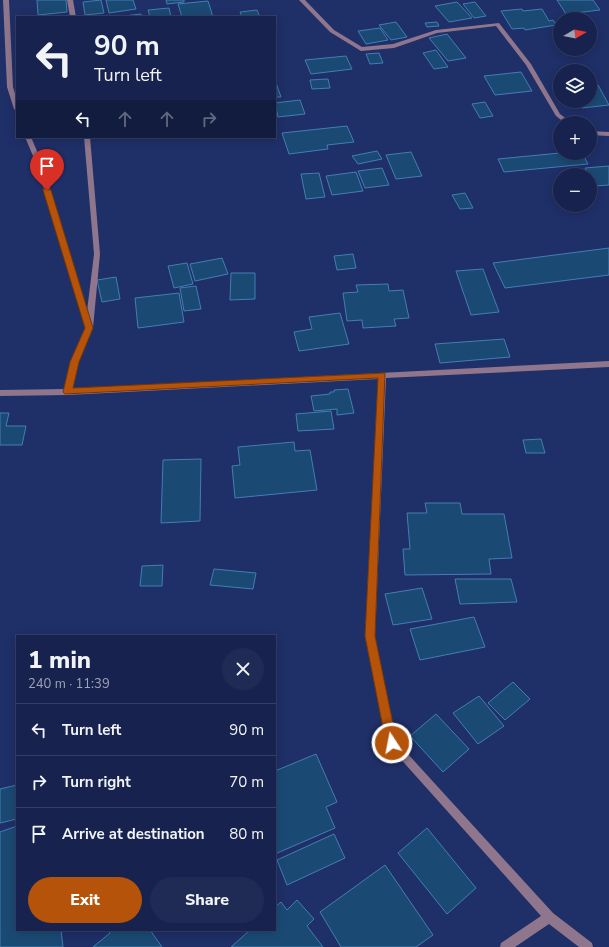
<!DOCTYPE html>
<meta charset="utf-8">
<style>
body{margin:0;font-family:"Nunito Sans",sans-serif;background:#202b55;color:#f1f3f6;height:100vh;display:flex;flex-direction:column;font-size:15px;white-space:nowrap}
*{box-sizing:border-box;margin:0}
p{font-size:13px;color:#9ea4b6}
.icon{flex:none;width:22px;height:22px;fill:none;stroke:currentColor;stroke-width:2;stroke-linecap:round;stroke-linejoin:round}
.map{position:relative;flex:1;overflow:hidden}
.details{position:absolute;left:16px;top:635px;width:260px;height:296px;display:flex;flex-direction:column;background:#17234e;border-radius:0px;box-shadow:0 2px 10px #0003,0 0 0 1px #364066}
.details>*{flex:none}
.hud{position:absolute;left:16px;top:16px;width:260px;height:122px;border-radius:0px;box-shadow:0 2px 10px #0003,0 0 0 1px #364066;background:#17234e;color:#f1f3f6;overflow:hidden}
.needle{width:26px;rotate:81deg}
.tools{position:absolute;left:553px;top:12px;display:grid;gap:8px}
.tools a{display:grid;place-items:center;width:44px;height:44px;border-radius:50%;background:#17234e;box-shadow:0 2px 10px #0003,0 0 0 1px #364066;font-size:20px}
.pin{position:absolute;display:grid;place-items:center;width:34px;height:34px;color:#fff;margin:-41px -17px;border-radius:50% 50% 50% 0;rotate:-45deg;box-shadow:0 0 4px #0007}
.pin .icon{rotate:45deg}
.me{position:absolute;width:44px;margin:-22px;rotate:349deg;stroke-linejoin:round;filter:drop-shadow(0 0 3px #0008)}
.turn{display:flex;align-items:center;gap:14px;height:84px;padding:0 12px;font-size:18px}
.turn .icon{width:52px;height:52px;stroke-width:2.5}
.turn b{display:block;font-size:28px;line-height:34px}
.lanes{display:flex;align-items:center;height:38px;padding:0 12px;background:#0003;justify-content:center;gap:20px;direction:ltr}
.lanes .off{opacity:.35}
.round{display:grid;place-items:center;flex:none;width:42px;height:42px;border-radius:21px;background:#202b55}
.headline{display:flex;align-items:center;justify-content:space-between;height:68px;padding:0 12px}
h1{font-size:24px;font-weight:800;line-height:30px}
.action{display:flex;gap:8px;margin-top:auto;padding:8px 12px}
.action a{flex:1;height:46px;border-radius:24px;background:#b45309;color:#fff;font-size:16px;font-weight:800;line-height:46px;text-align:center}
.action a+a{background:#202b55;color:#f1f3f6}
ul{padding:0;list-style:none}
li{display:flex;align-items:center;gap:12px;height:52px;padding:0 12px;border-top:1px solid #364066}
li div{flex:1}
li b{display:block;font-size:15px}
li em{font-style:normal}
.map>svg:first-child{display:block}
.building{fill:#1a4a74;stroke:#457db3}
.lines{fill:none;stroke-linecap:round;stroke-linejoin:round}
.street{fill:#8f768d;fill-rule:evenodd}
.route{fill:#b45309;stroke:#753606}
</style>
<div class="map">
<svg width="609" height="947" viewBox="0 0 609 947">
<rect width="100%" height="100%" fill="#1f2f68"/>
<g class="building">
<polygon points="37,0 66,0 67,12 38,15"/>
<polygon points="101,0 104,13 85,15 83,2"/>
<polygon points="106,0 133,0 136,9 109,13"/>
<polygon points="166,0 184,0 184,2 167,4"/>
<polygon points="557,0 593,0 600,10 566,14"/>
<polygon points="208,1 213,17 182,17 178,4"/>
<polygon points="457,2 472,18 449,22 435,6"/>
<polygon points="475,2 486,16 474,18 463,4"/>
<polygon points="169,8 171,17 150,17 148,10"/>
<polygon points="522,9 523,11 542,9 549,21 553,20 556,25 525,30 524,28 512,29 501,11"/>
<polygon points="257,10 260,17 242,17 240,12"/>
<polygon points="141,14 142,17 124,16"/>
<polygon points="396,22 407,37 391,40 379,25"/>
<polygon points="437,22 439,26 427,27 425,23"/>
<polygon points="380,28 388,40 366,44 358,31"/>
<polygon points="447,34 466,58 448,61 429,38"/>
<polygon points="436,50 448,67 434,69 423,53"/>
<polygon points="379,53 383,63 370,64 366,54"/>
<polygon points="346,56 352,69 311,74 305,60"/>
<polygon points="521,72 532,91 495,95 484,76"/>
<polygon points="328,79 330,88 312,89 310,80"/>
<polygon points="275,80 281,97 275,97"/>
<polygon points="598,85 609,105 582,108 578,101 590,101 590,86"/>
<polygon points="300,100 305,114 278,117 275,103"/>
<polygon points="485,102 493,116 480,118 472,104"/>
<polygon points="347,126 354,142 327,145 328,149 289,154 282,133"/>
<polygon points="377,151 382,159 358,164 352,156"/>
<polygon points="411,152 422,176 396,179 386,155"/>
<polygon points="560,153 582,153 588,164 504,172 498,159"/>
<polygon points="609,166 609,185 595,186 585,168"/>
<polygon points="382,168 389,185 365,188 358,171"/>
<polygon points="356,172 363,191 332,195 326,176"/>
<polygon points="319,173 325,197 306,199 301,174"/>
<polygon points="465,193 473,208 460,209 452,195"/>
<polygon points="609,248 609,275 505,288 493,263"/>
<polygon points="353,254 356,268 337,270 334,256"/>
<polygon points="222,258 228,274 195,281 190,264"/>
<polygon points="187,263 193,284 174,288 168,266"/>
<polygon points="483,269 499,312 471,315 456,271"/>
<polygon points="231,273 255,273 255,299 230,300"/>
<polygon points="116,277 120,299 102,302 97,280"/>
<polygon points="388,284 389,291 403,290 409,318 394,319 396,326 363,328 362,320 347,321 343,293 358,292 356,285"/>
<polygon points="196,286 201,309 184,311 180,288"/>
<polygon points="179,293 184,322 138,328 135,298"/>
<polygon points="340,313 349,344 299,351 294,332 312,329 309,317"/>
<polygon points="504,339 510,357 440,363 435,344"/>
<polygon points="348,389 354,413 337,415 337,409 314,411 311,396 330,394 330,392 334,392 334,390"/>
<polygon points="331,411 334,429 298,431 296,414"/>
<polygon points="0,413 9,413 6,426 26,426 22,445 0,445"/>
<polygon points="541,439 545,453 526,453 523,440"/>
<polygon points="294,442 295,451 310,450 317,490 235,498 232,466 240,465 238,447"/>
<polygon points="201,459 200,521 161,523 163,460"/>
<polygon points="425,503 460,503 462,514 504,514 512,558 489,559 491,574 405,575 403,549 410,549 407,513 427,513"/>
<polygon points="163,565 162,586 140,586 142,566"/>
<polygon points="214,569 256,573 253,589 210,585"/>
<polygon points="455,579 511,579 517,602 460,604"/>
<polygon points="422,588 432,619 393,625 385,594"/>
<polygon points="474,617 485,647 420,660 410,629"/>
<polygon points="513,682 530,699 505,720 488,703"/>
<polygon points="479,696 504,726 478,744 453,713"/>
<polygon points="436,714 469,749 443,772 410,736"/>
<polygon points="316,754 337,802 326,807 335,828 275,854 275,771"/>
<polygon points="17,785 17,819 0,823 0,789"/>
<polygon points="17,826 17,930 61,930 63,947 0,947 0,832"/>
<polygon points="427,828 476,888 447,914 398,853"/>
<polygon points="334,834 345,858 287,885 277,860"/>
<polygon points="385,865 433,935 416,947 341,947 320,912"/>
<polygon points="297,900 314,919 307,926 323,947 231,947 250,930 275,930 275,907 281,902 287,910"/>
<polygon points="108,930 150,930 162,947 93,947 110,933"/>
</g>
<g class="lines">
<g class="street">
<polygon points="3,0 9,0 13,87 17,100 17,111 14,109 7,87"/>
<polygon points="67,0 73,0 76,17 70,17"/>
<polygon points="299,0 305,0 334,30 362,47 393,44 436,30 499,23 531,64 560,114 572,123 565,123 556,116 526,65 496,26 437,33 394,48 361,51 330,32"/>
<polygon points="590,131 609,132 609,136 590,135"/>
<polygon points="25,137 31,137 42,163 87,311 94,254 84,137 90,137 100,254 93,328 78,362 72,389 609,361 609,367 386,378 375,636 396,741 553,913 592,943 593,947 579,947 549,924 515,947 500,947 501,943 541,916 389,746 387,743 365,636 378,379 68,395 0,396 0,390 65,389 70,362 86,326 36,163"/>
</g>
</g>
<polygon class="route" points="44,188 51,190 93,328 79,362 73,388 385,373 375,636 397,743 396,747 392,749 388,747 386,743 365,636 378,378 65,394 63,392 70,362 85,328 43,190"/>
</svg>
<div class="tools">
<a><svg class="needle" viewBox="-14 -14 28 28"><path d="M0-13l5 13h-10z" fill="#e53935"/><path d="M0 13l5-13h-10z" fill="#9ea4b6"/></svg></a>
<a><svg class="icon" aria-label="layers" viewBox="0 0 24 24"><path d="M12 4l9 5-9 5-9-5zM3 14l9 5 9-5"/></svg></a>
<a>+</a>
<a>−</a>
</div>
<div class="pin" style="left:47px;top:190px;background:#d93025"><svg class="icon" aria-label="arrive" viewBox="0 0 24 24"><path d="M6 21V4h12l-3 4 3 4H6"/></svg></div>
<svg class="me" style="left:392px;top:743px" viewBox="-20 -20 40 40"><circle r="17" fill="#b45309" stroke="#fff" stroke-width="3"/><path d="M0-11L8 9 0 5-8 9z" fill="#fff"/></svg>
<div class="hud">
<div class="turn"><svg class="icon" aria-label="left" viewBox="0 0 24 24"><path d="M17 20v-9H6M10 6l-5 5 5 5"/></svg><div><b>90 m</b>Turn left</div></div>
<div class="lanes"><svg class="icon" aria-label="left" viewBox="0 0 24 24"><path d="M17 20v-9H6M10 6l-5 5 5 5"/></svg><svg class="icon off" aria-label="ahead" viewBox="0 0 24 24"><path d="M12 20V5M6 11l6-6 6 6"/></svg><svg class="icon off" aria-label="ahead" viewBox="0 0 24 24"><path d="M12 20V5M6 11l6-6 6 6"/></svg><svg class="icon off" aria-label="right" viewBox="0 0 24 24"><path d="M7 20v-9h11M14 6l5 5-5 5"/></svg></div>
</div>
<section class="details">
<div class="headline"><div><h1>1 min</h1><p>240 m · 11:39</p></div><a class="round"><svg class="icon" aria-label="close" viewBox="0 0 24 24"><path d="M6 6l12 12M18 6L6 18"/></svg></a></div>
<ul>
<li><svg class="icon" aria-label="left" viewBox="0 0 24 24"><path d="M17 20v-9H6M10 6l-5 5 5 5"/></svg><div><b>Turn left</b></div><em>90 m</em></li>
<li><svg class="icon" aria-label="right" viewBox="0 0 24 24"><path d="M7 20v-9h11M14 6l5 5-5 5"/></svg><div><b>Turn right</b></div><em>70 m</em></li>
<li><svg class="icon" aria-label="arrive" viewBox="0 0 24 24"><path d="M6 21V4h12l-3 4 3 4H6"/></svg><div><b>Arrive at destination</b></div><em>80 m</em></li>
</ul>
<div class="action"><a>Exit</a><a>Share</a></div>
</section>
</div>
